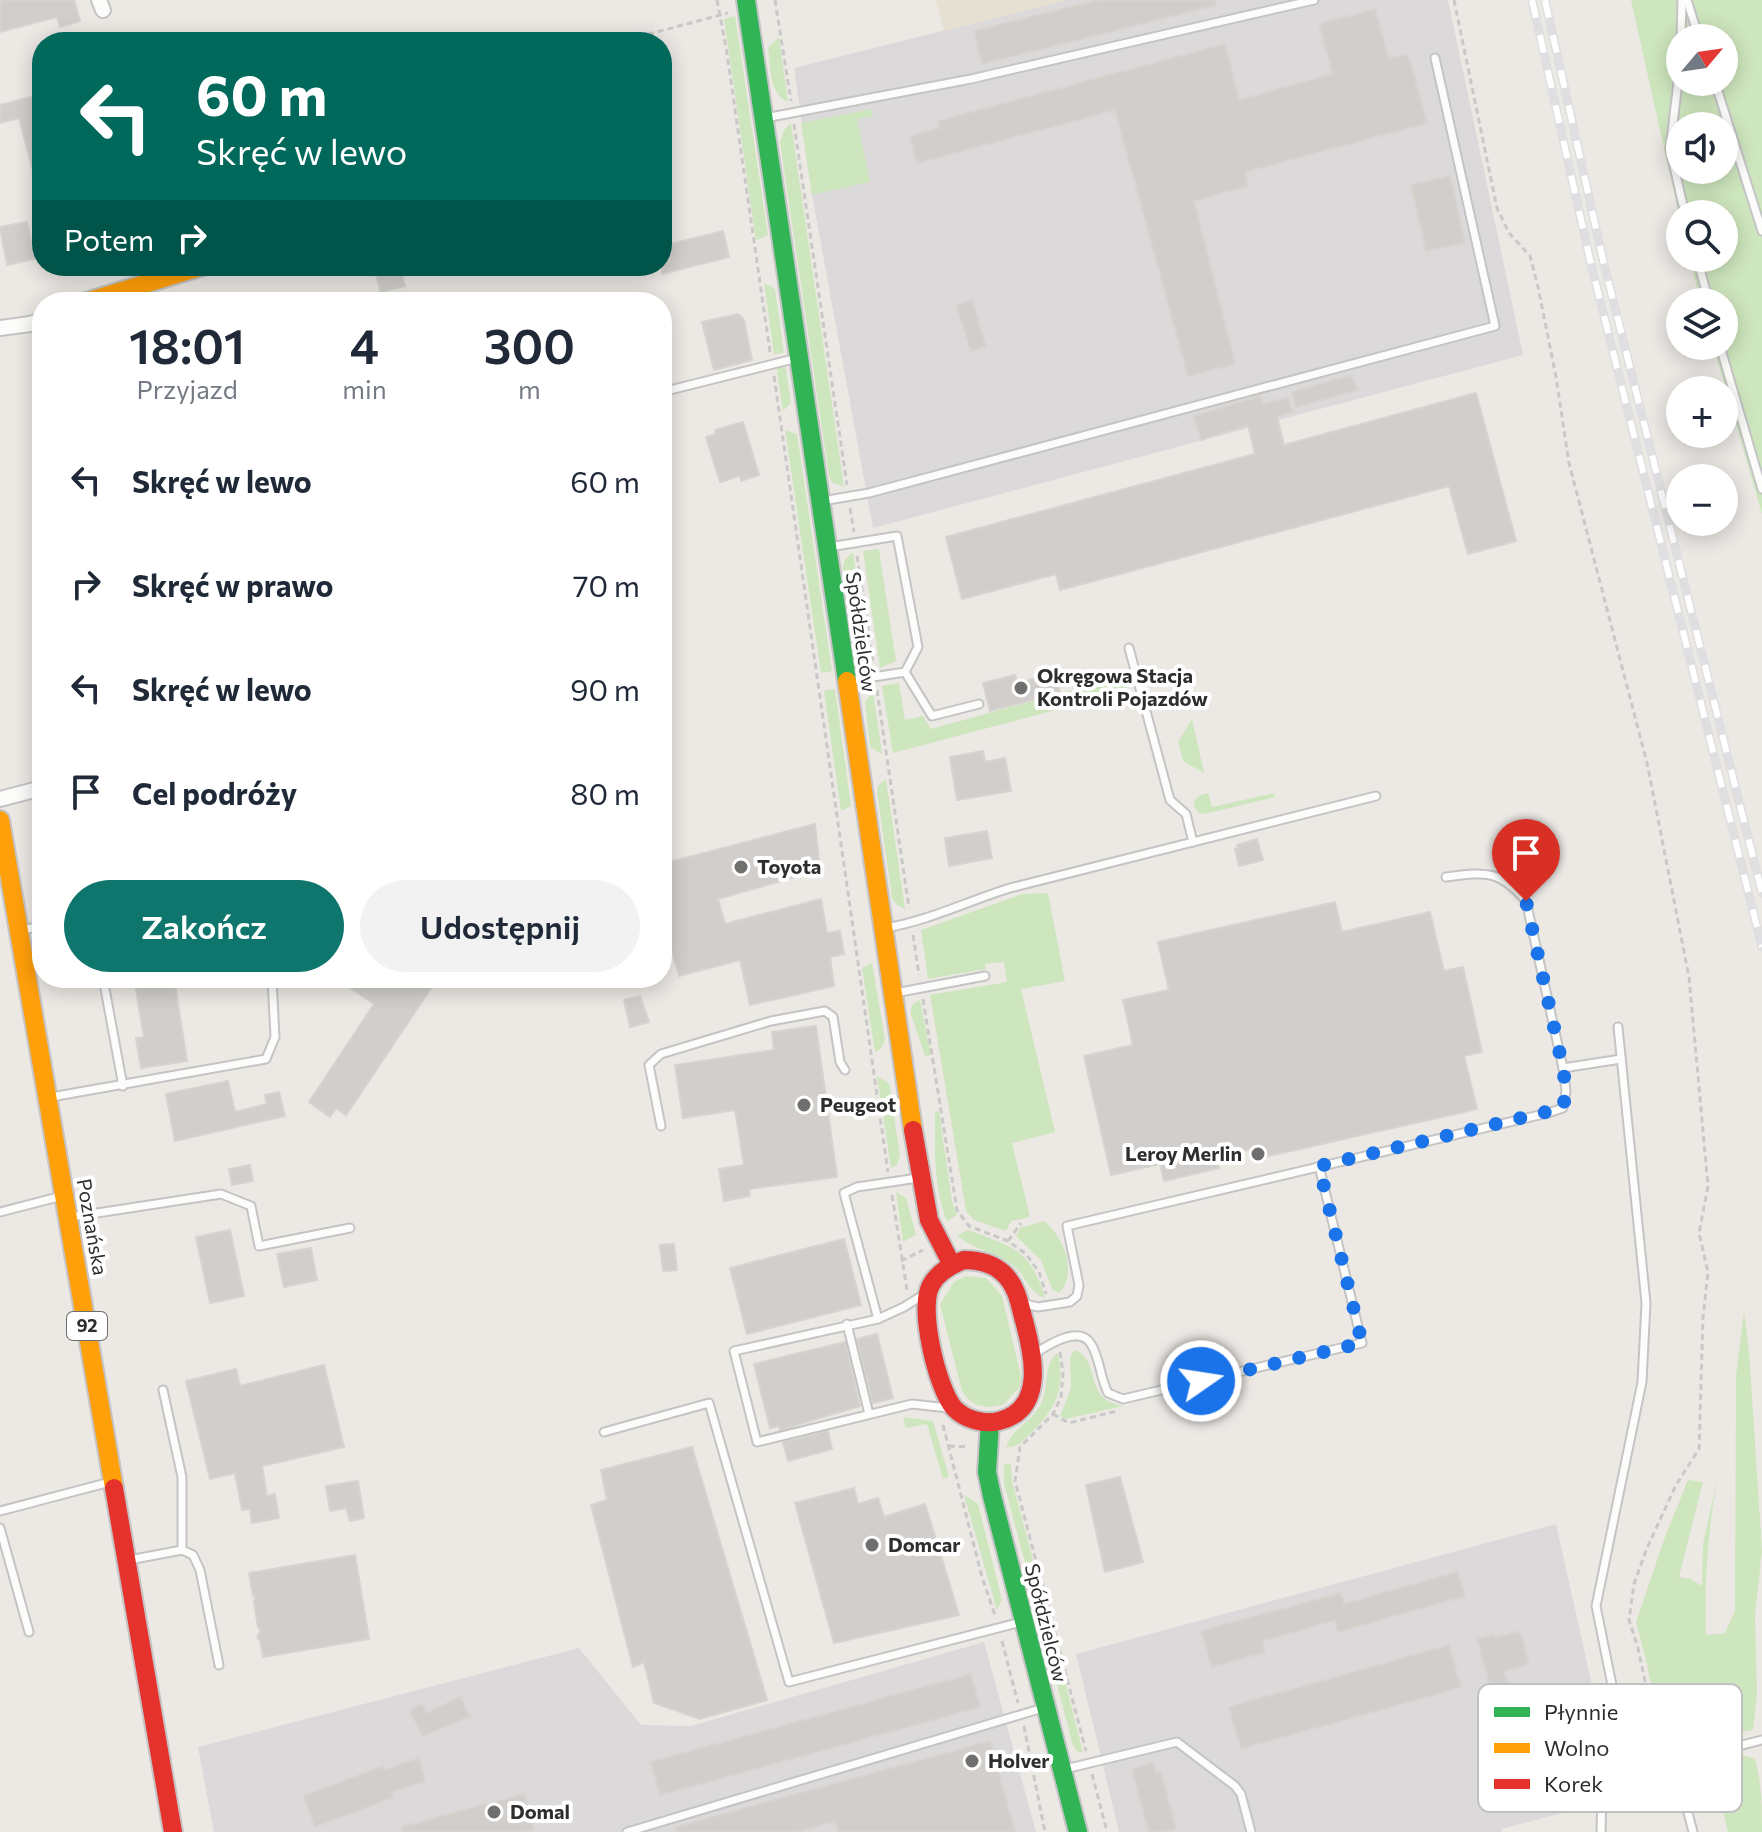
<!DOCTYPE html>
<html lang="pl">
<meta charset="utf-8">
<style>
body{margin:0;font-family:Commissioner,sans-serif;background:#f2f2f3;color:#1f2937;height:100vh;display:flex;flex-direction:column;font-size:30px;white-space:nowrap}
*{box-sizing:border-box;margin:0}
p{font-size:26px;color:#747a83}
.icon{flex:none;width:44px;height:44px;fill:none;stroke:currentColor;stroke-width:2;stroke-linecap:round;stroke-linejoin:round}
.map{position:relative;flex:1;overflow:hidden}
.panel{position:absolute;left:32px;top:292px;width:640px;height:696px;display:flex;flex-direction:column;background:#fff;border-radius:32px;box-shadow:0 4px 20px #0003}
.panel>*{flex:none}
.hud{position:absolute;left:32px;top:32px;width:640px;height:244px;border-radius:32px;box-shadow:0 4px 20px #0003;background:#00695c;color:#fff;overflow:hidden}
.needle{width:52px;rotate:61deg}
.tools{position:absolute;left:1666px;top:24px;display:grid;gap:16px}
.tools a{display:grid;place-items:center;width:72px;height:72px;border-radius:50%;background:#fff;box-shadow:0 4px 20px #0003;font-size:40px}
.pin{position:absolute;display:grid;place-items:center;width:68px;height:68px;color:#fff;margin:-82px -34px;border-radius:50% 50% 50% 0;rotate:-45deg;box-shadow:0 0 8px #0007}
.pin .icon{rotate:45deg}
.me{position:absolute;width:88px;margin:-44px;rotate:77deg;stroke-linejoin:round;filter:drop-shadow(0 0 6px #0008)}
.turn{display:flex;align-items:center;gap:28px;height:168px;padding:0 32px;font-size:36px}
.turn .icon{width:104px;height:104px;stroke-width:2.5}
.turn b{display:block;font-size:56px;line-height:68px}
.then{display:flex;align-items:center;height:76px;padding:0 32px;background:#0003;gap:16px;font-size:30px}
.eta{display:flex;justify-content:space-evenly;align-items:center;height:136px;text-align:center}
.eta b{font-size:48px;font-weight:600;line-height:56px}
.primary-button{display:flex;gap:16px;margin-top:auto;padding:16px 32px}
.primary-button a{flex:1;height:92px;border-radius:48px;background:#0f766e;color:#fff;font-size:32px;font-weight:600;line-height:92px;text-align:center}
.primary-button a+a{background:#f2f2f3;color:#1f2937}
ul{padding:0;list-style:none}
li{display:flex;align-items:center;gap:24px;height:104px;padding:0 32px}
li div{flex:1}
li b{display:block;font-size:30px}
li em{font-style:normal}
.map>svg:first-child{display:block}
.industrial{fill:#dcd9db}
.education{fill:#e6e0d3}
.green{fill:#cee6be;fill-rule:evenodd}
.building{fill:#d1cecb;stroke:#d7d4d0;stroke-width:2}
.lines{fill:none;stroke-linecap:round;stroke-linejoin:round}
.lane-casing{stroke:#c5c4c5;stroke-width:11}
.street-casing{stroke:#c5c4c5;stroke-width:18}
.fast-casing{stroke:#c5c4c5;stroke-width:22}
.slow-casing{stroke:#c5c4c5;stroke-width:22}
.jam-casing{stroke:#c5c4c5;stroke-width:22}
.path{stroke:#c9c9c8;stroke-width:3;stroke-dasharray:6 4;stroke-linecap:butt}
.lane{stroke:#fcfcfb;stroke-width:7}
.street{stroke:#fcfcfb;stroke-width:14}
.fast{stroke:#30b455;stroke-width:18}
.slow{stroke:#ff9f0a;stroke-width:18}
.jam{stroke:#e5322d;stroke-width:18}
.rail-casing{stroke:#dfdfe1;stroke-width:9}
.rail{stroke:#fff;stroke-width:6;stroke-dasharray:18;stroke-linecap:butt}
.route{stroke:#1a73e8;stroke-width:14;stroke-dasharray:0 25.2}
.poi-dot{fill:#706f6e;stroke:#fff;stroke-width:3}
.labels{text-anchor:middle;stroke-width:8;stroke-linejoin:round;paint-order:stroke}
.shield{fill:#fff;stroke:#6d6d6d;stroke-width:2}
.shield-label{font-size:18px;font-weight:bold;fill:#2e2e2e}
.street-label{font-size:20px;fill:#2e2e2e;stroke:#fff}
.poi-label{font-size:20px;font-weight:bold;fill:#2e2e2e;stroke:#fff;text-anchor:start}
.key{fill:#fff;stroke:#c0c0c0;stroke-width:2}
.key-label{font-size:22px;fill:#2e2e2e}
</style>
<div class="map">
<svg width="1762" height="1832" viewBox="0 0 1762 1832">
<rect width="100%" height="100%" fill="#ece8e4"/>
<g class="industrial">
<polygon points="1066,0 1448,0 1523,355 873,528 812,195 794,68"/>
<polygon points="1556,1524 1594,1694 1560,1776 1566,1812 1501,1829 1502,1832 1119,1832 1076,1654"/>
<polygon points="984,1642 1036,1832 214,1832 198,1747 579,1648 641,1725 691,1726"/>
</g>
<polygon class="education" points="936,0 1066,0 944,31"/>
<g class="green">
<path d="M1631,0h131v514l-49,-168h11v-44h-23l-12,-44h35v-44h-44v6zM1680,38h44v44h-44zM1680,126h44v44h-44z"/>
<polygon points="735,16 768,235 756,240 724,19"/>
<path d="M779,37l9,65c-20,-9 -17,-36 -20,-54z"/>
<polygon points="871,109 873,116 857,119 870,182 812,195 801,123"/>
<polygon points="791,123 844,487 832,482 829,476 780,142 784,130"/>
<polygon points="764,283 775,289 784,353 774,354"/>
<polygon points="785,363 791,403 783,411 776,365"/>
<polygon points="785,430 797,434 832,671 821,673"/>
<polygon points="876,549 879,550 896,661 880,668 863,551"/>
<polygon points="853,552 869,667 858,659 843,567 844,561"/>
<polygon points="1124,676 1127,691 893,753 882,686 899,683 905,720 923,716 931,729"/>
<polygon points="835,689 851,806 841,811 824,691"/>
<polygon points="873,691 882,754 870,747 865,702"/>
<polygon points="1192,719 1204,772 1204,773 1183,761 1178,742"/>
<polygon points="886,779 905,909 897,905 892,898 877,792 878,786"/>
<path d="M1208,793l4,14 62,-14 1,4 -70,17 -7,-2c-9,-10 -1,-17 10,-19z"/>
<polygon points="1048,893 1065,981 1021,989 1055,1132 1012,1143 1030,1217 1011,1221 1006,1231 974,1220 966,1211 930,995 1007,982 1004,962 985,964 986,969 928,979 921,930 1022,894"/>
<polygon points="872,963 885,1040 881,1049 875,1052 862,968"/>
<polygon points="920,1000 931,1055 925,1056 910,1012 913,1004"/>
<polygon points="877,1076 889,1083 900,1155 897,1165 891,1168"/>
<path d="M939,1111l13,90 5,14 -10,6c-14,-36 -12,-71 -12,-109z"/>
<polygon points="896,1192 906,1198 916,1235 903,1242"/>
<path d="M1044,1221c19,15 35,52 15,72l-7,-4 -11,-29 -25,-24 4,-8z"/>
<path d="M968,1230c43,16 63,19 77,68 -17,-6 -18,-21 -31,-32 -17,-14 -41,-16 -57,-31z"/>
<polygon points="966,1276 986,1278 1002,1296 1021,1376 1020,1387 1003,1405 990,1407 977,1405 968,1399 962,1391 940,1304 954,1282"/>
<path d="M1744,1312l5,39 13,199 -7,65 2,79 -4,36 -48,9 -21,9h-10l-13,-7 -14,-77 -11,-42 29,-85 23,-57 15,2 -24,95 12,2 11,7 1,-42 14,-64c-9,51 -13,102 -11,155l19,-2 10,-22 1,-235z"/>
<path d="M1074,1350c23,7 14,36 31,49 4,4 12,5 18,7l-57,13 -6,-3 11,-28 -1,-30z"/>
<path d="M1058,1353c7,36 -1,54 -26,79 -9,8 -14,16 -26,15 7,-20 29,-27 36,-46 7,-16 1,-38 16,-48z"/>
<polygon points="903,1417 933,1421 949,1477 943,1479 927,1424 906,1428"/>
<polygon points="1004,1464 1011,1464 1012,1481 1046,1609 1035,1601 1004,1483"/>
<polygon points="964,1495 978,1504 1002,1600 997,1610"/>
<polygon points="1053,1633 1083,1753 1077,1751 1073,1746 1046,1642"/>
<path d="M1737,1753l18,6c7,24 7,48 7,73h-34l-14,-60 1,-7 11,-9z"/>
</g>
<g class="building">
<polygon points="0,0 74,0 80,21 60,27 57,17 0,32"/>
<polygon points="1099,0 1215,0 1216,5 982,64 974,31"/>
<polygon points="1375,9 1389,59 1408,54 1427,123 1245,172 1248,186 1194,201 1235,364 1188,376 1115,110 917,163 910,136 940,128 938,121 1225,44 1239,100 1333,74 1319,24"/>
<polygon points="42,94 42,186 37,186 19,118 0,123 0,105"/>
<polygon points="1450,176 1465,243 1426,251 1411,185"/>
<polygon points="27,222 35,259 7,265 0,227"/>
<polygon points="723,231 729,257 662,274 662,246"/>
<polygon points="373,266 399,266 405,286 381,292"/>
<polygon points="972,300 986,346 971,351 956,305"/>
<polygon points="738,314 744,320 752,360 714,370 702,322"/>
<polygon points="1352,375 1357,390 1296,407 1292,392"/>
<polygon points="1476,393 1516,541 1468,554 1449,486 1060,590 1056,574 962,599 946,537 1255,454 1248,425 1201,440 1194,416 1260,396 1263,404 1288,397 1292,412 1277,416 1284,445"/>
<polygon points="743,422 759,475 741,481 740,476 720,482 706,437 716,434 715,430"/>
<polygon points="1055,673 1060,693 990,711 983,683 1015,675 1017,683"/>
<polygon points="983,751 985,762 1005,758 1011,791 957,800 950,757"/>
<polygon points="815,824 820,870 718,899 725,924 821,899 827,933 840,931 844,954 830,957 834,986 750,1005 740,960 679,976 662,913 662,864"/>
<polygon points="987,831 992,858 949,866 945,838"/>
<polygon points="1257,839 1263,860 1239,866 1235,849 1238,848 1237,845"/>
<polygon points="1335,902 1342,932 1430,912 1444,971 1463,967 1482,1052 1464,1056 1477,1109 1255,1159 1252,1149 1216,1157 1219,1168 1164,1181 1160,1164 1111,1175 1084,1056 1133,1045 1123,1000 1169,990 1158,942"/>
<polygon points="134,978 174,978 187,1061 141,1068 136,1038 144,1037"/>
<polygon points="335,978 438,978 346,1115 336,1108 330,1117 309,1102 374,1004"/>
<polygon points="640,996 649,1022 630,1027 624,1000"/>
<polygon points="816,1026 837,1177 749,1189 750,1196 724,1201 719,1169 744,1165 735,1110 683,1118 675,1065 774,1050 772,1032"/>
<polygon points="228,1081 235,1112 267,1104 265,1095 279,1092 285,1116 175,1141 166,1094"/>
<polygon points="250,1165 253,1181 232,1185 229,1169"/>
<polygon points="230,1230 244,1296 210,1303 196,1237"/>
<polygon points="844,1239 861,1305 747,1334 730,1268"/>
<polygon points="674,1244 677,1270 663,1271 660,1245"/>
<polygon points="311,1248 317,1280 284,1287 277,1254"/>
<polygon points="877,1334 893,1398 873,1403 857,1339"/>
<polygon points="845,1342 860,1406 780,1430 779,1426 770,1428 754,1364"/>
<polygon points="324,1365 344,1447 262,1466 267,1496 275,1494 279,1518 252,1523 250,1509 242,1510 235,1473 210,1479 186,1381 236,1369 240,1386"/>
<polygon points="828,1431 832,1449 788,1461 783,1442"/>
<polygon points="692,1447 767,1700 700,1719 654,1703 644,1662 633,1667 591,1505 607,1500 601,1470"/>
<polygon points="1120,1477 1143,1562 1105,1572 1086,1485"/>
<polygon points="358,1481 364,1518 350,1521 346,1508 330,1511 326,1486"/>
<polygon points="854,1488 858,1504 878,1498 884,1517 925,1504 959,1615 834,1643 795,1503"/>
<polygon points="355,1555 369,1639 263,1657 260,1640 257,1637 261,1630 258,1628 254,1601 256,1598 253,1596 249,1573"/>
<polygon points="1458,1572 1465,1596 1338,1632 1335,1620 1262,1641 1265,1652 1212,1667 1201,1631 1341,1593 1344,1604"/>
<polygon points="1520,1631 1529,1664 1504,1671 1514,1706 1497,1710 1477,1639 1494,1634 1495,1638"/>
<polygon points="1449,1645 1461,1687 1241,1749 1229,1707"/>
<polygon points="971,1674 980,1707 660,1795 651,1762"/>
<polygon points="460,1697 470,1716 423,1736 410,1711 422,1704 427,1713"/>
<polygon points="990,1741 1015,1832 838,1832 836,1821 796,1832 677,1832 676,1827"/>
<polygon points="419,1758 425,1781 392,1792 394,1797 315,1827 304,1796 383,1766 384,1770"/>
<polygon points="1153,1763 1156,1773 1161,1772 1176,1829 1163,1832 1149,1832 1132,1769"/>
<polygon points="524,1794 534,1830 525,1832 403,1832 402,1827"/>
</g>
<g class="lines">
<g class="lane-casing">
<g id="lane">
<polyline points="1687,0 1699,38"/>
<polyline points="1681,38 1682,0"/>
<polyline points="1680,65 1670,149 1685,214"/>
<polyline points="1715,82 1762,231"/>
<polyline points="765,118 971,79 1314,0"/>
<polyline points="1697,258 1709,302"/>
<polyline points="1720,346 1762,489"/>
<polyline points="662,392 797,358"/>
<polyline points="822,501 869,493 1495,326 1435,58"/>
<polyline points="829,547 897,536 918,647 905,672 848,681"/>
<polyline points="1129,648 1170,800 1186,814 1193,842"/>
<polyline points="905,672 932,716 979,704"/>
<path d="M1446,877c39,-5 53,-8 80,24l37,167"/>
<path d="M885,928c43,-7 83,-27 125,-40l366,-92"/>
<polyline points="21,930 42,926"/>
<polyline points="103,978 123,1086"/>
<polyline points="895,993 985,976"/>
<polyline points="51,1097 266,1059 275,1037 272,978"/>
<polyline points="661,1126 649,1065 661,1054 771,1021 825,1011 833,1017 840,1062 845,1070"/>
<polyline points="0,1212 62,1196"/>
<polyline points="71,1217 221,1194 251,1206 259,1246 350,1228"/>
<polyline points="923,1295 904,1307 878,1319 734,1351 757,1442 912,1404 948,1408"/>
<polyline points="1022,1303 1038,1307 1070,1302 1077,1296 1079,1285 1067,1226 1548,1113 1563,1108 1566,1091 1563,1068 1621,1059"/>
<polyline points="878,1319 844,1193 857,1187 918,1178"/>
<polyline points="847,1324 869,1414"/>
<path d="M1033,1355c13,-9 46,-31 58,-11 9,14 9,34 17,49l15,6 239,-56 -43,-177"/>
<polyline points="163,1390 182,1477 182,1550"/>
<polyline points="604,1432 709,1403 789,1682 1021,1622"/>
<polyline points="0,1511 110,1482"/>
<polyline points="0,1528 29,1632"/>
<polyline points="129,1560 182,1550 193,1555 200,1570 219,1665"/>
<polyline points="1065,1769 1177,1742 1235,1786 1241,1794 1251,1832"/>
<polyline points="627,1832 1043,1708"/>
<polyline points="1601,1832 1602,1796 1612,1759 1614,1732 1614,1695 1596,1606 1642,1382 1646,1303 1618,1027"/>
<polyline points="1693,1832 1675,1762 1762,1740"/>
</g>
</g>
<g class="street-casing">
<g id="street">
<polyline points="99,0 103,10"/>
<polyline points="0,328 30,324 42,320"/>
<polyline points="0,799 42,788"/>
</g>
</g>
<g class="fast-casing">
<g id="fast">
<polyline points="746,0 847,681"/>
<polyline points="990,1422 987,1472 992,1496 1078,1832"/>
</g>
</g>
<g class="slow-casing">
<g id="slow">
<polyline points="86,302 203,266"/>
<polyline points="847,681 913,1130"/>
<polyline points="0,820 114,1488"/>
</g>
</g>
<g class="jam-casing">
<g id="jam">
<polyline points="913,1130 929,1220 952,1265"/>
<path d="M964,1260c15,0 28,3 39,13 13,12 16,28 20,44 10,35 24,92 -24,104 -15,4 -35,-2 -45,-13 -17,-20 -36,-100 -23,-123 7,-13 20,-20 33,-25z"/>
<polyline points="114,1488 173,1832"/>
</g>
</g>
<g class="path">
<polyline points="717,0 726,47 770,352"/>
<polyline points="775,0 791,101"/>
<polyline points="1454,0 1497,208 1509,233 1530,256 1538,287 1556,377 1569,463 1647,763 1689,977 1708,1186 1699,1233 1708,1272 1703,1317 1699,1449 1676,1485 1647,1548 1634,1584 1629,1620 1638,1648 1645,1681 1651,1741 1654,1749 1665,1756"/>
<polyline points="619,42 728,13"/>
<polyline points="794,124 847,485"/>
<polyline points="774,376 888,1172"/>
<polyline points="850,508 854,532"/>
<polyline points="857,556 873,663"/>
<polyline points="877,690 909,908"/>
<polyline points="913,935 919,975"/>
<polyline points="923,999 957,1210 969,1226 1008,1241 1026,1254 1039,1272 1046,1294"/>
<polyline points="892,1195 907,1290"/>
<polyline points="1008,1241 1021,1223"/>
<polyline points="901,1261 923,1250"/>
<polyline points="1060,1352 1063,1373 1061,1397 1053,1414 1020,1447 1015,1481 1086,1751"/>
<polyline points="1053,1414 1069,1423 1117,1411"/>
<polyline points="943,1425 982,1577 996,1618"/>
<polyline points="949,1446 969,1447"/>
<polyline points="1002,1641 1018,1703"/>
<polyline points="1024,1726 1045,1832"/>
<polyline points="1092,1774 1107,1832"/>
</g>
<use href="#lane" class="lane"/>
<use href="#street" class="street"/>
<use href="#fast" class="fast"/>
<use href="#slow" class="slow"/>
<use href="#jam" class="jam"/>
<g class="rail-casing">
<g id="rail">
<polyline points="1532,0 1590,260 1762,947"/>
<polyline points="1545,0 1603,260 1762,893"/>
</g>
</g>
<use href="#rail" class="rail"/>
</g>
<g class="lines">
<polyline class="route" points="1201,1381 1362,1343 1319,1166 1563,1108 1566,1091 1563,1068 1526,901"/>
</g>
<g class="poi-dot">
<circle cx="1021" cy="688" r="8"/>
<circle cx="741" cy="867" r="8"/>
<circle cx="804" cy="1105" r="8"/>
<circle cx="1258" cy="1154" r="8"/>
<circle cx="872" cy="1545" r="8"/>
<circle cx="972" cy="1761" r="8"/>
<circle cx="494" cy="1812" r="8"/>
</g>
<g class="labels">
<rect class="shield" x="67" y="1312" width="40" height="28" rx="6"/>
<g class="shield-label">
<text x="87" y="1332">92</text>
</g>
<g class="street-label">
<text transform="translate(861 632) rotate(82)" y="7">Spółdzielców</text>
<text transform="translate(92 1227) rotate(80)" y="7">Poznańska</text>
<text transform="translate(1046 1623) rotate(76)" y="7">Spółdzielców</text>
</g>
<g class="poi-label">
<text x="1037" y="683">Okręgowa Stacja<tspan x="1037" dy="23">Kontroli Pojazdów</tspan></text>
<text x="757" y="874">Toyota</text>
<text x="820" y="1112">Peugeot</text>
<text x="1242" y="1161" text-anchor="end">Leroy Merlin</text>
<text x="888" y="1552">Domcar</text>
<text x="988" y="1768">Holver</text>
<text x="510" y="1819">Domal</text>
</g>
</g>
<rect x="1478" y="1684" width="264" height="128" rx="12" class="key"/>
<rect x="1494" y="1707" width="36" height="10" fill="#30b455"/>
<rect x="1494" y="1743" width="36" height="10" fill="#ff9f0a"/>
<rect x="1494" y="1779" width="36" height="10" fill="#e5322d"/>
<g class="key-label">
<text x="1544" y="1720">Płynnie</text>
<text x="1544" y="1756">Wolno</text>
<text x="1544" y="1792">Korek</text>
</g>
</svg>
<div class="tools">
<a><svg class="needle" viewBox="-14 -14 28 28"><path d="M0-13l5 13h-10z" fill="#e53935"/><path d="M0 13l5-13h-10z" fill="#747a83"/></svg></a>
<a><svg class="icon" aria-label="sound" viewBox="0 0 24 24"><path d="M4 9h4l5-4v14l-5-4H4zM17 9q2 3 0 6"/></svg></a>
<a><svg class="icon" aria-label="search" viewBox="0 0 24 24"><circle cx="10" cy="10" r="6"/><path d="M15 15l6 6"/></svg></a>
<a><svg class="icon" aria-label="layers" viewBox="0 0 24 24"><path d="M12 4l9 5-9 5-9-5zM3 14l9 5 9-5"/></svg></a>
<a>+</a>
<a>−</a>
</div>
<div class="pin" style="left:1526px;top:901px;background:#d93025"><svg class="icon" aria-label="arrive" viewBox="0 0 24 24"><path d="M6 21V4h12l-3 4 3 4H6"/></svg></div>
<svg class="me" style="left:1201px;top:1381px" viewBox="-20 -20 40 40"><circle r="17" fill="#1a73e8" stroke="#fff" stroke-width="3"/><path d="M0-11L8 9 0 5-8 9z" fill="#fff"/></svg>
<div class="hud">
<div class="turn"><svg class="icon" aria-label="left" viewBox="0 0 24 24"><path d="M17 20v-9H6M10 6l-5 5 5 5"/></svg><div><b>60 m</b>Skręć w lewo</div></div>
<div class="then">Potem<svg class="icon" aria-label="right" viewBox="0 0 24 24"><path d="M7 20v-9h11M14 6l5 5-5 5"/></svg></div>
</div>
<section class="panel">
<div class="eta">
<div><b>18:01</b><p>Przyjazd</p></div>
<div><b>4</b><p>min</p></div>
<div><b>300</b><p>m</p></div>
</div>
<ul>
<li><svg class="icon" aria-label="left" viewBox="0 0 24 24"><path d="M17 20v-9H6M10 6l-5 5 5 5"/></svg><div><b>Skręć w lewo</b></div><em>60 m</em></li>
<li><svg class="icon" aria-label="right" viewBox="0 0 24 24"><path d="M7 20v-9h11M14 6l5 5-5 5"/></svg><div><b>Skręć w prawo</b></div><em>70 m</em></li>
<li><svg class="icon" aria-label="left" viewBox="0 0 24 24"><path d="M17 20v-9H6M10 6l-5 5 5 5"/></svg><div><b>Skręć w lewo</b></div><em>90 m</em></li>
<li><svg class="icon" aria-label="arrive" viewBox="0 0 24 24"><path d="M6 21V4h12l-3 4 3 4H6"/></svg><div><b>Cel podróży</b></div><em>80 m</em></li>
</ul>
<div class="primary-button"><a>Zakończ</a><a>Udostępnij</a></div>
</section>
</div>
